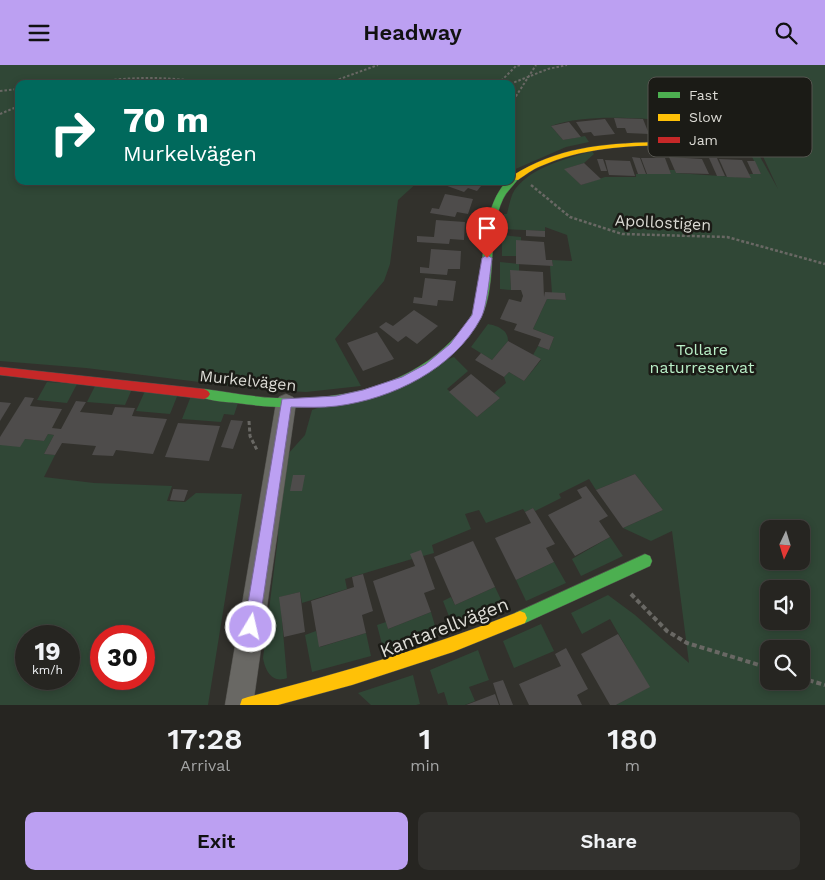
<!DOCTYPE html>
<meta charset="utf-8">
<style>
body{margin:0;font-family:"Work Sans",sans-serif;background:#32312e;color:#f1f3f6;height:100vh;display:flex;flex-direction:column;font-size:19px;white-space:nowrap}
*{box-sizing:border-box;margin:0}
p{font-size:16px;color:#a4a5a5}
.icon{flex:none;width:28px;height:28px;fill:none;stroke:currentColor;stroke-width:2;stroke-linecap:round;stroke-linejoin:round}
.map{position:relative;height:640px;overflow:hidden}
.panel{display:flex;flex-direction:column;background:#262521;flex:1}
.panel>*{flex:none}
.top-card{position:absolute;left:15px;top:15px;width:500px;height:105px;border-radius:10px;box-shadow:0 2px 8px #0003,0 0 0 1px #42423f;background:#00695c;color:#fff;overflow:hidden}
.needle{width:32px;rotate:184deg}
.fabs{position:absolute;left:760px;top:455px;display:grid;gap:10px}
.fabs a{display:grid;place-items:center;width:50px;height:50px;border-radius:10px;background:#262521;box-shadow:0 2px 8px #0003,0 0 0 1px #42423f;font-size:25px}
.speed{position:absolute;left:15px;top:560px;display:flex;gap:10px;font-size:25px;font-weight:700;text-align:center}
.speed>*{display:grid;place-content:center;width:65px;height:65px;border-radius:50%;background:#262521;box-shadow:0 2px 8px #0003,0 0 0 1px #42423f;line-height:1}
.speed small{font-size:12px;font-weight:400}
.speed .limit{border:8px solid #d22;background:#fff;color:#111}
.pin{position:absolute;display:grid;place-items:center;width:42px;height:42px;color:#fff;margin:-51px -21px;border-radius:50% 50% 50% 0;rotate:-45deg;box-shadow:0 0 5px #0007}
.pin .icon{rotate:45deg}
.me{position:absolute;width:55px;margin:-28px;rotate:9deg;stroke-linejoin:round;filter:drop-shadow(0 0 4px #0008)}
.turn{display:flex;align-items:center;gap:18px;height:105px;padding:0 25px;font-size:22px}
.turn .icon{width:65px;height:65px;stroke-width:2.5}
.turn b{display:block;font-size:35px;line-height:42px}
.eta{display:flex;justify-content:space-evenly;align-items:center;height:85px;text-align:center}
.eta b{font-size:30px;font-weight:600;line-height:35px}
.cta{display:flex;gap:10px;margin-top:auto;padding:10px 25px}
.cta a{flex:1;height:58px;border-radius:10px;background:#bca0f2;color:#111;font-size:20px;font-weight:600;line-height:58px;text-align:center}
.cta a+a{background:#32312e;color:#f1f3f6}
header{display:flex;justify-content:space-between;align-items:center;height:65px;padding:0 25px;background:#bca0f2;color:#111;font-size:22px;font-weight:600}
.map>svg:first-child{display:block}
.green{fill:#304736;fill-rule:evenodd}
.building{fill:#4e4c4b}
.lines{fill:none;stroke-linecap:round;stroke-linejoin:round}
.street-casing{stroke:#504f4b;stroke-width:1}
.fast-casing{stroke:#504f4b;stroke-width:1}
.slow-casing{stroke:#504f4b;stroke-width:1}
.jam-casing{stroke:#504f4b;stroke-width:1}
.path-far3{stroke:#696864;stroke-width:2;stroke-dasharray:2.5 2;stroke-linecap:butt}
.path-far2{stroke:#696864;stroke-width:2.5;stroke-dasharray:3 2;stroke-linecap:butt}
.path-far1{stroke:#696864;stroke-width:3;stroke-dasharray:4 2.5;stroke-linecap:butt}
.path{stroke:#696864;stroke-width:4;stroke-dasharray:5 3;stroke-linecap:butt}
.street{fill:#696864;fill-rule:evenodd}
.fast{fill:#4caf50;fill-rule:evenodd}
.slow{fill:#ffc107;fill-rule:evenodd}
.jam{fill:#c62828;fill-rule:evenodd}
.route{fill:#bca0f2;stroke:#7a689d}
.labels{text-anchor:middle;stroke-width:5;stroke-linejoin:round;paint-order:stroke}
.street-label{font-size:16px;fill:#dcdbd5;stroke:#1b1b16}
.park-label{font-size:16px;fill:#b9efc7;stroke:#1b1b16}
.near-street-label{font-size:19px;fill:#dcdbd5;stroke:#1b1b16}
.key{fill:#1b1b16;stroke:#55554f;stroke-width:1}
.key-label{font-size:14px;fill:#dcdbd5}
</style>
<header><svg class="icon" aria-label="menu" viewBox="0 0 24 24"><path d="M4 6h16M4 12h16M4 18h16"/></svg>Headway<svg class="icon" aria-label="search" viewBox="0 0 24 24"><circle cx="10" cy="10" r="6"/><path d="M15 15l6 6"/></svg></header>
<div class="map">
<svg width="825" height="640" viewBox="0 0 825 640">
<rect width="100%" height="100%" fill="#32312c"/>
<g class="green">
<path d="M0,0h825v640h-209l33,-18 -39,-68 -28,15 -11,-21 37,-18 27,20 54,48 -17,-132 -21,10 -28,-13 40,-18 -28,-36 -39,16 -7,-11 -30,15 2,4 -26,13 -2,-3 -8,4 -2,-3 -37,14 -7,-13 -14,4 6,15 -39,16 2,8 -11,3 -12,-2 1,5 -67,20 2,10 -45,14 -2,-11 -20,5 7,81c-15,6 -22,-8 -24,-20l15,-120 1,-30 9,-54 17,-19 7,-25 142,-53 14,14 -21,18 30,28 23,-19 -6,-5 12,-10 -2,-6 5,-5 15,9 17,-21 -8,-5 5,-9 11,4 5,-13 -21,-8 14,-30 19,1 -1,-7h-13l-2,-27h3l-1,-6 20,1 -5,-26 -22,-8v4l-41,-2v-15h3c2,-8 4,-20 9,-26 18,-22 50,-29 76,-37l2,3 -10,9 -19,6 16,16 24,-8h31v-3h35l-2,-4h6l1,3 74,5 -1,-4h12l-10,-19h8l19,34 -29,-63 -3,-1v11l-6,1 -9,-14 -14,-2 -2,-4h-30l1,4c-40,-1 -95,-9 -135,5l12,14 22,-4 4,6 -23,5 -55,24v-87h-492v97h400l-21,19 -8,64 -6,17 -49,58 26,47 -55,6 -50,-3 -170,-21 -86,-7zM769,464h32v32h-32zM769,524h32v32h-32zM769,584h32v32h-32z"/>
<polygon points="502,170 521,172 521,176 516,176 516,191 502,191"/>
<polygon points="500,197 519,199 519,206 510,206 511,225 500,224"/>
<path d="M488,259c10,2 20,6 20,17l-16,19 -21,-13z"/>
<polygon points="47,317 77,319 67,338 37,335"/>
<polygon points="95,321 132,324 125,340 87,337"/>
<polygon points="145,326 178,329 170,349 136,346"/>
<polygon points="191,331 239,335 234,350 224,349 221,357 182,354"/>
<path d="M48,369l6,1 -10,19 11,1 -11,22 50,6 78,3 -5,15 18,1 11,-9 46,1 -34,211h-208v-260l25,-6 19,2zM26,571h43v43h-43zM101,571h43v43h-43z"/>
<polygon points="610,472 623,491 581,511 572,494"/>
<polygon points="554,497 566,518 526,536 516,515"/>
<polygon points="495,522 505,543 454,564 443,536 451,532 455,540"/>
<polygon points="431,547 437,568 384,587 377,560 386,557 388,564"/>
<polygon points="541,559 554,586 514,603 503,576"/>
<polygon points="316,566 320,582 366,568 371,591 312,607 305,570"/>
<polygon points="478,585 489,615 469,622 475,636 465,640 448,640 444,627 438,629 430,605"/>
<polygon points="413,610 420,639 416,640 371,640 358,628"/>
</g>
<g class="building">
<polygon points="614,53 643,54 649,69 627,68 625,63 617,63"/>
<polygon points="605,54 615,69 594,71 591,67 583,68 576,57"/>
<polygon points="569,57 581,72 563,75 551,61"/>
<polygon points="632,92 640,93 646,109 638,109"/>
<polygon points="669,92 702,94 709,109 676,108"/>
<polygon points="641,93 665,93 671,109 647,109"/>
<polygon points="709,93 717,93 725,111 717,111"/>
<polygon points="597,94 603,94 607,106 601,106"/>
<polygon points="719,94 742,95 751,113 727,112"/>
<polygon points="605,95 630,96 635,111 609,110"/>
<polygon points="747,96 755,96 761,109 753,109"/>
<polygon points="584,98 601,114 581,120 564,104"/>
<polygon points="441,116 451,117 485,116 477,126 468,123 464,127 439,118"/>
<polygon points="445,129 473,134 468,149 457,147 455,152 430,148 432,143 439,144"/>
<polygon points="436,155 465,157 464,175 450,174 449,179 417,177 417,171 434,172"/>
<polygon points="526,165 545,166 545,172 526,171"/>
<polygon points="516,175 544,177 546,195 552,195 553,201 516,199"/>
<polygon points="431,184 461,186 460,204 448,204 447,210 420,208 420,202 429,203"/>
<polygon points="510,205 543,207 544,232 545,227 565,228 566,235 547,234 533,264 554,272 549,285 538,281 541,274 514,265 517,259 500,254 509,234 521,237 523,231 521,225 511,225"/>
<polygon points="425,213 456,216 453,236 438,235 437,241 413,238 414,232 422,233"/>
<polygon points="414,245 438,261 417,279 406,271 398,277 379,262 386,257 393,261"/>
<polygon points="377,267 394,294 363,306 347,278"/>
<polygon points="508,276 541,294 524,316 509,307 504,312 475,295 481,288 492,295"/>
<polygon points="471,309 500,333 477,352 449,327"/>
<polygon points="25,332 34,333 30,341 62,344 52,363 61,364 76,336 86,337 80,347 112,350 115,342 135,343 132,351 167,354 153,389 116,385 113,391 92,390 96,381 62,378 55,390 44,389 54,370 48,369 44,376 25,374 20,382 0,380 0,372"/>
<polygon points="0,337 11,338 0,356"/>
<polygon points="231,355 243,356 233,384 221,382"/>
<polygon points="178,358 220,361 209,396 165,392"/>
<polygon points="635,409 663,445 623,463 596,425"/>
<polygon points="293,410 305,410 302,426 290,426"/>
<polygon points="586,421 608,451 599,456 610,472 575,491 548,450 582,433 577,425"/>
<polygon points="173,424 188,425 184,436 170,435"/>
<polygon points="533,443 555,479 546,483 554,497 516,515 495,473 531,458 525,447"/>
<polygon points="473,476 495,522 455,540 434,492"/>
<polygon points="421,485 435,524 424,528 431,547 388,564 373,516 415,501 410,489"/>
<polygon points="363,509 373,546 362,550 366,568 319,582 311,536 354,522 352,512"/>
<polygon points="300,527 305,567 284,572 279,532"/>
<polygon points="618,569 650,622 616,640 610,640 581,589"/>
<polygon points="566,583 588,624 577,630 582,640 529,640 519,619 561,601 555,589"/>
<polygon points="503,615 513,640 500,640 493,618"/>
<polygon points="495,629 499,640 466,640"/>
</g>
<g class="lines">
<g class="street-casing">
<polygon id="street" points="286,329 293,332 296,338 253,640 225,640 276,338 279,332"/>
</g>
<g class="fast-casing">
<g id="fast">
<path d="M512,111h6l1,2c-5,7 -12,13 -16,21 -16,34 -6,76 -19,112 -6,15 -18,29 -29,40 -57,55 -143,63 -218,52 -12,-1 -25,-2 -37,-6l-2,-3 2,-3 4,-2c24,3 48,8 72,9 59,3 125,-10 169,-51 14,-13 28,-28 32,-47 8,-37 3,-91 30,-119h4z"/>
<polygon points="645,489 650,491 652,496 650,501 525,558 520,560 515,558 513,553 515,548"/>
</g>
</g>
<g class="slow-casing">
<g id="slow">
<path d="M654,77h85l4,2 -4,2c-65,0 -137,-7 -198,20 -8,3 -16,9 -23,14l-7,-1 1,-3c46,-29 89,-32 142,-34z"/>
<path d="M520,546l5,2 2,5 -2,5 -72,29 -101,33 -74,20h-38l2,-6 6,-2c92,-24 184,-50 272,-86z"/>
</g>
</g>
<g class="jam-casing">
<polygon id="jam" points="0,302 204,324 208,326 210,329 208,332 204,334 0,310"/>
</g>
<g class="path-far3">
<path d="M83,19c45,-8 86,-8 131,0"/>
<polyline points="326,19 378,0"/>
<polyline points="498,19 516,1 521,0"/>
<polyline points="510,19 548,4 567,0"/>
<polyline points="0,26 19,24"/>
<polyline points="511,39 536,0"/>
<polyline points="0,49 19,41"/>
</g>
<polyline class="path-far2" points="531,120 570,152 622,169 727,172 825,199"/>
<polyline class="path-far1" points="249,356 250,371 257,385"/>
<g class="path">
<polyline points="631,529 667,566 687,578 769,603"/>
<polyline points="801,613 825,620"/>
</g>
<use href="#street" class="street"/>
<use href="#fast" class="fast"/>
<use href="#slow" class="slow"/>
<use href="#jam" class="jam"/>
</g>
<path class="route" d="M487,190l5,3c-2,15 -5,49 -11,60 -27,51 -89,81 -144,88 -15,2 -31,1 -46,1l-32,220 -3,6 -5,2 -5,-2 -2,-6 38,-228 54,-3 27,-6 39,-13 24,-13 24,-20 22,-29 10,-57z"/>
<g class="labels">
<g class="street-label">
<text transform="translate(663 157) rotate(3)" y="6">Apollostigen</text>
<text transform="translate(248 315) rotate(6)" y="6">Murkelvägen</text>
</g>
<g class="park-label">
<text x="702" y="290">Tollare<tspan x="702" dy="18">naturreservat</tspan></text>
</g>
<g class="near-street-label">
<text transform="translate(444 562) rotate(-21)" y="7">Kantarellvägen</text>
</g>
</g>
<rect x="648" y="12" width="164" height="80" rx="8" class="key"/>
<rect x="658" y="27" width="22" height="6" fill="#4caf50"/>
<rect x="658" y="49" width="22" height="7" fill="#ffc107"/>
<rect x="658" y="72" width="22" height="6" fill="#c62828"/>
<g class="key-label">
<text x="689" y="35">Fast</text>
<text x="689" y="57">Slow</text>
<text x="689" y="80">Jam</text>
</g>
</svg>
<div class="fabs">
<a><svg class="needle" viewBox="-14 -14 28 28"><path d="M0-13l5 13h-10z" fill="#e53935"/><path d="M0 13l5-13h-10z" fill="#a4a5a5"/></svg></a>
<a><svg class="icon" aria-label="sound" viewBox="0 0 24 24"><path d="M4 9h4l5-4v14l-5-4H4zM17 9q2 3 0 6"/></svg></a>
<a><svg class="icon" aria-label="search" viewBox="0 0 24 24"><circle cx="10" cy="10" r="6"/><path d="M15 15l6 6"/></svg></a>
</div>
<div class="speed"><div>19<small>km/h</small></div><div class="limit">30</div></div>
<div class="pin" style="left:487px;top:193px;background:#d93025"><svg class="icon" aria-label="arrive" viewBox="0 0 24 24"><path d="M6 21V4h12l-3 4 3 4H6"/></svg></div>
<svg class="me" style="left:251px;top:562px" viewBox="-20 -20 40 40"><circle r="17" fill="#bca0f2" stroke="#fff" stroke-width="3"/><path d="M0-11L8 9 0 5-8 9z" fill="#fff"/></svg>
<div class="top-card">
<div class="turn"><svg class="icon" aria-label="right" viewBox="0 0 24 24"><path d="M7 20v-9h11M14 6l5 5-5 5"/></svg><div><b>70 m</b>Murkelvägen</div></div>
</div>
</div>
<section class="panel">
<div class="eta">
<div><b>17:28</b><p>Arrival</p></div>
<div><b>1</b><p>min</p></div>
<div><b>180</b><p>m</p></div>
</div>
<div class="cta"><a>Exit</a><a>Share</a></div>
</section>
